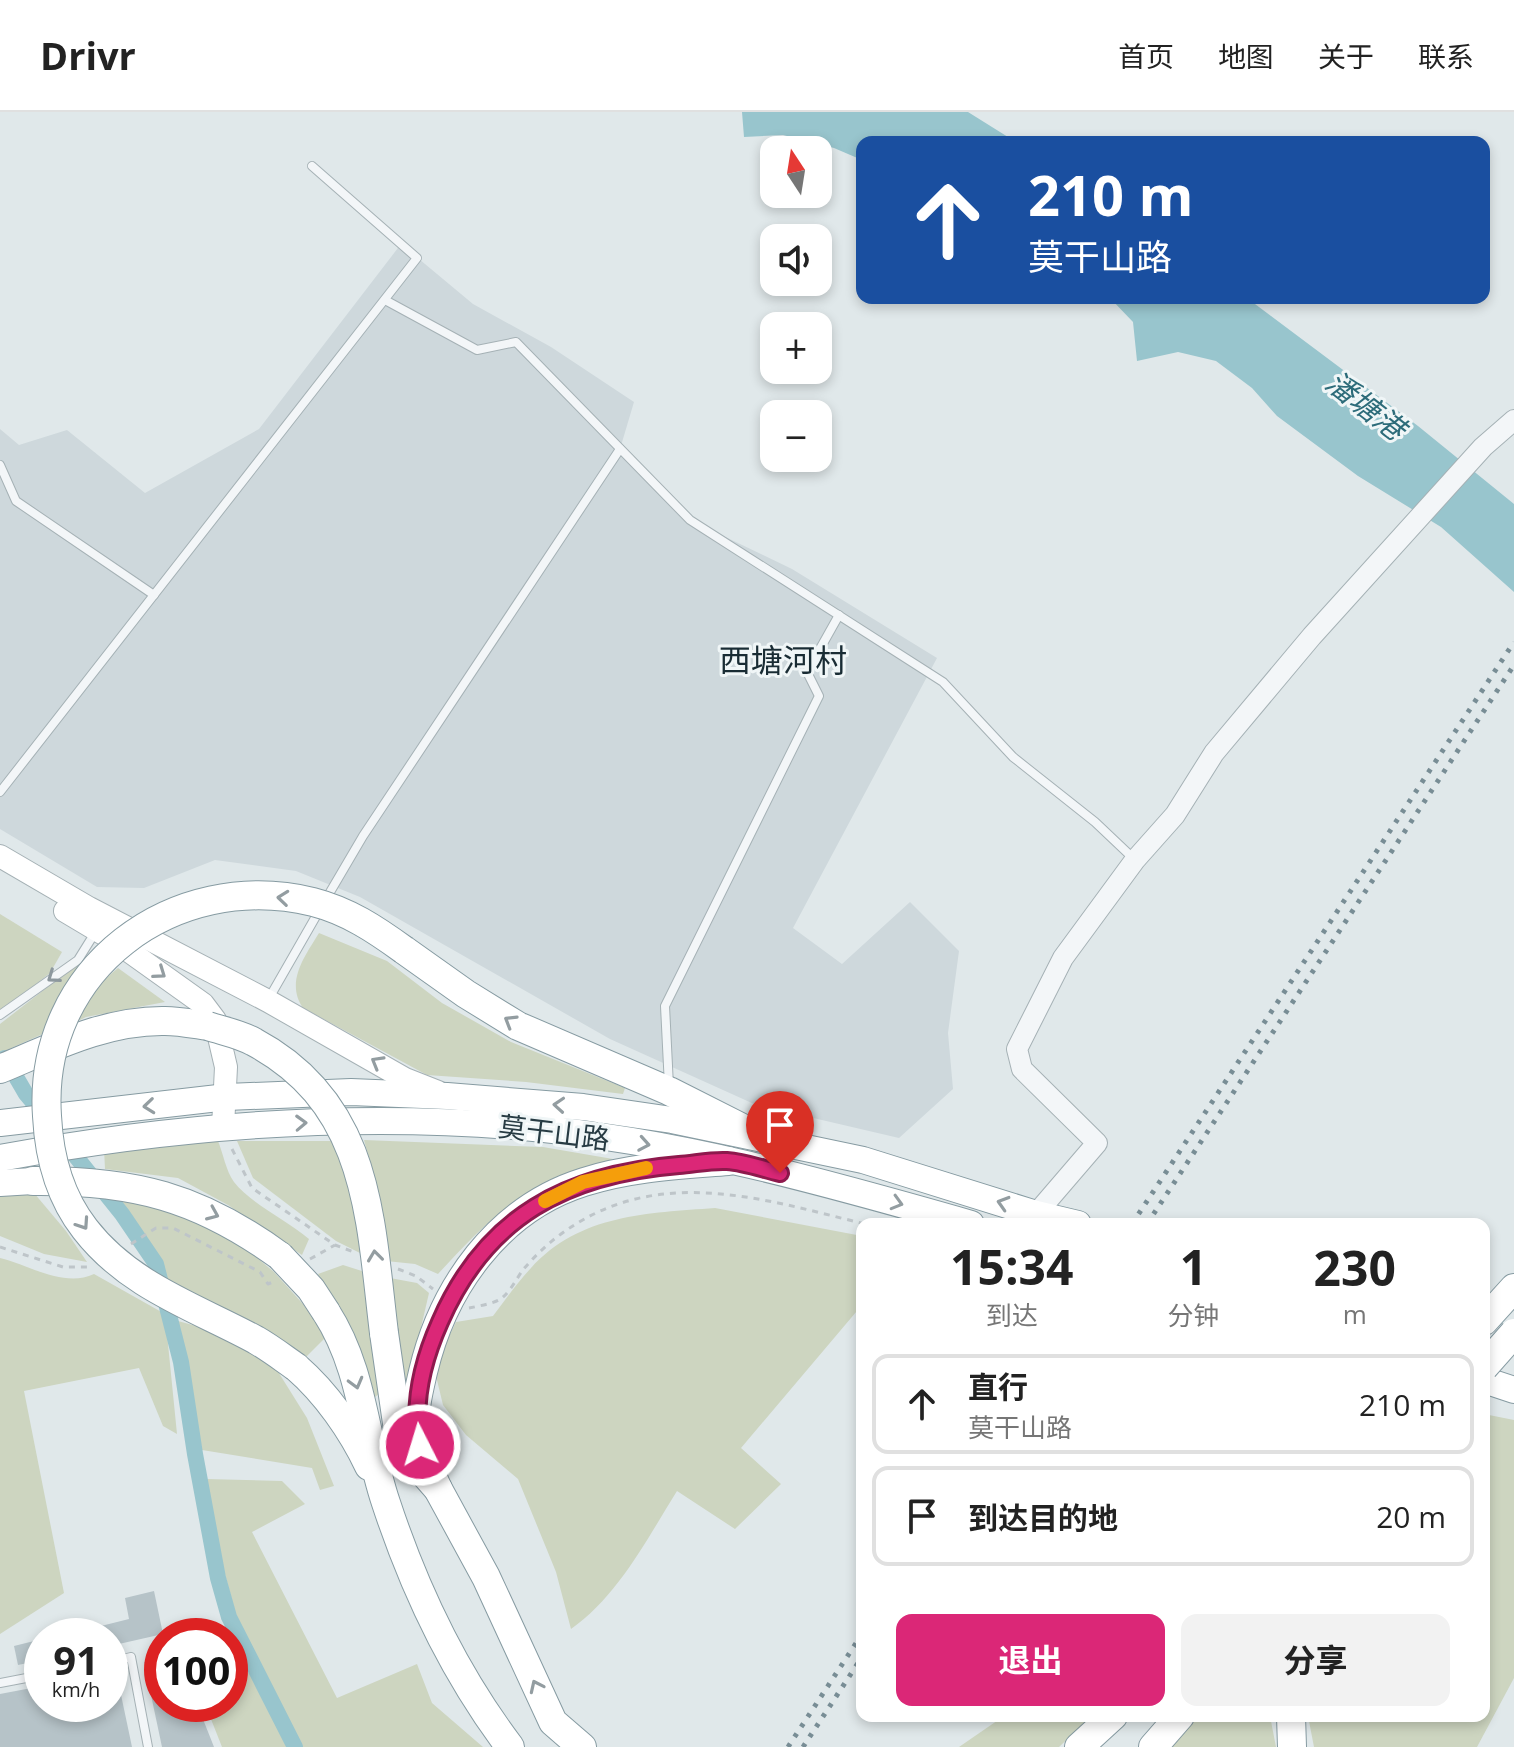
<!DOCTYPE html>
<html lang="zh">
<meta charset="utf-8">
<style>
body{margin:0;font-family:"Open Sans","Noto Sans SC",sans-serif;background:#f2f2f2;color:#222;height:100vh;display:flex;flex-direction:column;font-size:30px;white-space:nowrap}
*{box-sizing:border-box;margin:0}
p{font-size:26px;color:#767676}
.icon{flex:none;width:44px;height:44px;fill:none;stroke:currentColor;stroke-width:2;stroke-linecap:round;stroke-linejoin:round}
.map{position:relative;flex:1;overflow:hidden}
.details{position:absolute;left:856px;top:1106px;width:634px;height:504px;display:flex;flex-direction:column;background:#fff;border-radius:16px;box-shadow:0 4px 12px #0003}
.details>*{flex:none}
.guide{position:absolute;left:856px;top:24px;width:634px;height:168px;border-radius:16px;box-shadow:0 4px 12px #0003;background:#1a4fa0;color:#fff;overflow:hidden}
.needle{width:52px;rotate:348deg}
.controls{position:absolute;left:760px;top:24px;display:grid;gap:16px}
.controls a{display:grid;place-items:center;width:72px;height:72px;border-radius:16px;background:#fff;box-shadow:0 4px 12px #0003;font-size:40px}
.speed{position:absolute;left:24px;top:1506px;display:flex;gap:16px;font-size:40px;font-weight:700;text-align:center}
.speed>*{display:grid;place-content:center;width:104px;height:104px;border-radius:50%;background:#fff;box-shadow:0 4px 12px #0003;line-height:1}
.speed small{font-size:20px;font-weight:400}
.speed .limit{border:12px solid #d22;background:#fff;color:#111}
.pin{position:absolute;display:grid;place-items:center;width:68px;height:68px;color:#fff;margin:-82px -34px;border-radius:50% 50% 50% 0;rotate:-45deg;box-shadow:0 0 8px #0007}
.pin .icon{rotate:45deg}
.me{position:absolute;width:88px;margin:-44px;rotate:355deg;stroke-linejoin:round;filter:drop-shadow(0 0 6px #0008)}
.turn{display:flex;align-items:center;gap:28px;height:168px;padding:0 40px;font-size:36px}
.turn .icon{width:104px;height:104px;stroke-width:2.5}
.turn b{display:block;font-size:56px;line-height:68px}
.eta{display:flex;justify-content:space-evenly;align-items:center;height:136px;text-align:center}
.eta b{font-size:48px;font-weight:700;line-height:56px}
.button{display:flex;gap:16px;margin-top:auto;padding:16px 40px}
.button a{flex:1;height:92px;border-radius:16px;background:#db2777;color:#fff;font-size:32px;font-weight:700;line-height:92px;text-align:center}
.button a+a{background:#f2f2f2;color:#222}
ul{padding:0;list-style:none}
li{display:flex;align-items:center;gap:24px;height:100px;margin:0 16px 12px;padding:0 24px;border:4px solid #e0e0e0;border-radius:16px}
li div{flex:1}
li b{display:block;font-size:30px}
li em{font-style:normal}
header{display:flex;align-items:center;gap:48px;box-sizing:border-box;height:112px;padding:0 40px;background:#fff;border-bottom:2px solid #e0e0e0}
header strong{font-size:38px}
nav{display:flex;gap:44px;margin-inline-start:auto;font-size:28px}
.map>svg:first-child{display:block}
.built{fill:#ced8dc}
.green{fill:#cdd5c0}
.water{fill:#98c5cd}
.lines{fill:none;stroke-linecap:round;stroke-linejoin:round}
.canal{stroke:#98c5cd;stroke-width:16}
.building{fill:#b6c3c8}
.service-casing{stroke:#a5b1b5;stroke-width:10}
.tertiary-casing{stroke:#a5b1b5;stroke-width:22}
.secondary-casing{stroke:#a5b1b5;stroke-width:24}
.trunk-casing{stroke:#869ba2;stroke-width:28}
.motorway-casing{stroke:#869ba2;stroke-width:30}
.path{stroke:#bec5c9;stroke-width:3;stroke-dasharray:6 6;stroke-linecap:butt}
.service{stroke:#f3f6f8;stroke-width:8}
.tertiary{stroke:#f3f6f8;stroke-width:20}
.secondary{stroke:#fff;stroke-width:22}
.trunk{stroke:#fff;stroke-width:26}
.motorway{stroke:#fff;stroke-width:28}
.rail{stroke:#788d95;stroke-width:5;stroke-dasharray:4 8;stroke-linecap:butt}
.motorway-bridge-casing{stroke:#869ba2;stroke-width:30;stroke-linecap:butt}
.motorway-bridge{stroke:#fff;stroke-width:28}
.oneway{stroke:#939da1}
.oneway2{stroke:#8d989e}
.route-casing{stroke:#8e194d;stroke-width:20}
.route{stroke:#db2777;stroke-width:14}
.slow{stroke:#f59e0b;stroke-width:14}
.labels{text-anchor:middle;stroke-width:6;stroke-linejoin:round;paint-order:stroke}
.street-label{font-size:28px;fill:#273b43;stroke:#f0f6f7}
.water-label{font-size:30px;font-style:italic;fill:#2d6c7a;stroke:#f0f6f7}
.quarter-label{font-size:32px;fill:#192c34;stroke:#f0f6f7}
</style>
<header>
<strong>Drivr</strong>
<nav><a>首页</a><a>地图</a><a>关于</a><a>联系</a></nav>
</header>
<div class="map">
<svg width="1514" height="1635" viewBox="0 0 1514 1635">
<rect width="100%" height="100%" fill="#e0e8ea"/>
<polygon class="built" points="401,132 473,192 551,235 634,290 620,337 690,408 792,457 937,546 793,816 842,852 910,790 959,839 948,921 953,977 899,1026 754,992 610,927 360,785 296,759 215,748 144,776 97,775 0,717 0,317 19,333 67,318 145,381 259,317"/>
<g class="green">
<polygon points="0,802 62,840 50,861 0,901"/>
<path d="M319,821l68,28 55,42 69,39 114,46 -2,6 -97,-12 -99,-7 -124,-67c-18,-26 2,-52 16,-75z"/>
<polygon points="90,842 45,921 0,941 0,912"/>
<polygon points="118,856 165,890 86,905 74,911 92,878"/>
<path d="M364,1028l179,7 70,12c-22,7 -46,12 -66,23 -44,22 -76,56 -109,92l-23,-10 -29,-3 -7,-66z"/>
<path d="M218,1029c5,12 8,30 16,41 16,21 53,38 75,57l-7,16 -74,-50 -50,-27 -73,-9 -1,-20z"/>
<polygon points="237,1029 333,1029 351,1069 360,1141 336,1129 253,1066"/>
<polygon points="34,1081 66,1119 87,1150 44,1142 0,1124 0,1082"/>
<polygon points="118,1086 167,1096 237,1129 274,1160 303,1192 326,1225 305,1246 173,1175"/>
<path d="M715,1096l147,28v69l-121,143 40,36 -46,45 -58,-38c-30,48 -59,105 -106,138l-15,-57 -38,-93 -52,-44 -23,-30 -7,-29 8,-29 12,-25 37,-6c12,-16 24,-33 38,-48 49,-54 117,-55 184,-60z"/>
<path d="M0,1146c29,7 64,30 94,16l71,40 12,120 -14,-8 -24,-58 -115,23 40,202 -64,41z"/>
<polygon points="343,1153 365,1160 382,1279 374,1286 339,1198 318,1162"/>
<polygon points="390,1166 417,1171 429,1181 407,1276 402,1277"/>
<polygon points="178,1209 229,1223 267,1242 307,1306 334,1374 320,1378 312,1356 202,1338"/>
<polygon points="1484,1302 1514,1308 1514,1566 1477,1635 1314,1635 1308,1604 1484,1604"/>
<polygon points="206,1367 282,1369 305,1392 252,1420 337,1586 417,1552 432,1591 483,1635 222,1635 205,1592 230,1592 230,1568 263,1555 239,1514 217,1433"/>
<polygon points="1004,1604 1092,1604 1059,1635 959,1635"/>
<polygon points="1195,1604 1270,1604 1276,1635 1168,1635"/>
</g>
<g class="water">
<polygon points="742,0 968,0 1016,30 862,30 862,48 834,36 783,23 744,25"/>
<polygon points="1110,186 1247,186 1418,314 1514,392 1514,480 1441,415 1358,364 1277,304 1252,276 1216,249 1178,240 1137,249 1133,210"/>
</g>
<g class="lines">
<g class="canal">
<polyline points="5,946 26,982 46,1006"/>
<polyline points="65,1031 122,1102 156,1152 181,1250 195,1342 218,1466 229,1505 295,1635"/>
</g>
</g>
<g class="building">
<polygon points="154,1479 163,1522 110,1534 110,1524 61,1524 129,1507 125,1486"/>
<polygon points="42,1527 42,1548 18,1553 14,1534"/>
<polygon points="162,1545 162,1592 197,1592 214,1635 162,1635 144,1550"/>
<polygon points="116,1559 132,1635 0,1635 0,1582 42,1574 42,1592 110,1592 110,1561"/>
</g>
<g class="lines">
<g class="service-casing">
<g id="service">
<polyline points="385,188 477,238 516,230 690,408 943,570 1013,645 1095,710 1134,747"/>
<polyline points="0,353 16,389 154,483"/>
<polyline points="0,680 417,146 312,54"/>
<polyline points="326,787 363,724 620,337"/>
<polyline points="268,888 319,799"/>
<polyline points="0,903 78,848 96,819"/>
<polyline points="669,974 665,894 819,584 807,560 839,503"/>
<polyline points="110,1550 131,1545 148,1635"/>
<polyline points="0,1571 42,1563"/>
</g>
</g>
<g class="tertiary-casing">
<polyline id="tertiary" points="1036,1102 1097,1031 1022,957 1017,937 1063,846 1135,748 1175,703 1214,641 1312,524 1483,335 1514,308"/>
</g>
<g class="secondary-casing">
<g id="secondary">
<polyline points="0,744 89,796 268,889 405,967 438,980"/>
<polyline points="65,799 112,827 203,892 215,908 226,955 223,1015"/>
</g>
</g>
<g class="trunk-casing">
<g id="trunk">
<polyline points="0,1011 227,985 351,980 447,984 583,995 672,1008 863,1048 1036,1102 1078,1112"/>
<path d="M0,1046c172,-32 348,-46 523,-31 152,13 301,55 448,97"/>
<polyline points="0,1071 33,1069"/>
<polyline points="1484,1268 1514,1278"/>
</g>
</g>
<g class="motorway-casing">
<g id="motorway">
<polyline points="404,838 466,882 518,914 669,979 758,1024"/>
<path d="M0,957c53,-22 106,-49 165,-48 14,0 29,3 43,5"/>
<path d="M33,1069c100,-1 166,16 247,75"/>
<path d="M326,1200c38,59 38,126 60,191 29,88 68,170 124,244"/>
<polyline points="1484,1209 1514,1176"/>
<polyline points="384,1221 399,1325 410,1345 438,1377 486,1465 553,1610 582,1635"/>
<path d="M296,1255c30,26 56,63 73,99"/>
<path d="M438,1377c-9,-20 -20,-41 -22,-63 -2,-18 3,-36 7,-54 20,-85 75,-163 161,-190 47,-15 96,-17 144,-21"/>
<polyline points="1291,1604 1292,1635"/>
<polyline points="1079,1635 1113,1604"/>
<polyline points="1153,1635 1180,1604"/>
</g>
</g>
<g class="path">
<polyline points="232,1037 252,1076 335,1133 354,1140"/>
<polyline points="131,1132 156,1116 173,1116 260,1160 268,1172 273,1170"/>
<polyline points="0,1135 63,1155 89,1155"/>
<polyline points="310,1147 335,1133"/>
<polyline points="398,1157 416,1164 433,1177"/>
<path d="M469,1196c10,-2 22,-4 30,-8 9,-5 17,-20 23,-29 10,-12 22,-24 35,-34 97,-74 202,-39 308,-13"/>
</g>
<use href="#service" class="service"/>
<use href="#tertiary" class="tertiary"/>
<use href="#secondary" class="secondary"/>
<use href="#trunk" class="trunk"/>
<use href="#motorway" class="motorway"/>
<g class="rail">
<polyline points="1132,1112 1514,530"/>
<polyline points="1147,1112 1514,553"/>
<polyline points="788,1635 862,1522"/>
<polyline points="803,1635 862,1545"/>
</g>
<g class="motorway-bridge-casing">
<g id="motorway-bridge">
<path d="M208,914c15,5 32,8 46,16 116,62 116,177 130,291"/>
<polyline points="280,1144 311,1177 326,1200"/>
<path d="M296,1255c-13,-9 -26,-19 -40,-27 -61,-33 -127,-54 -171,-111 -25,-32 -36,-73 -38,-113 -10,-147 127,-248 266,-214 35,9 62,27 91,48"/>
<polyline points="1484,1255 1514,1221"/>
</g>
</g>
<use href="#motorway-bridge" class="motorway-bridge"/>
</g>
<defs><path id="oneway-chevron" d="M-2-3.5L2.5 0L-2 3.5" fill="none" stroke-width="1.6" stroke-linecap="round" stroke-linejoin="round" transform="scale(2)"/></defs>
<g class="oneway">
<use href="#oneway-chevron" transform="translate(283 786) rotate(-174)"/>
<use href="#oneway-chevron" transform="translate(160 861) rotate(35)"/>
<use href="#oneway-chevron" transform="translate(510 909) rotate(-149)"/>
<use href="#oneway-chevron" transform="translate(377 950) rotate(-150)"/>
<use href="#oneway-chevron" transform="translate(559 993) rotate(-176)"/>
<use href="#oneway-chevron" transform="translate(149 994) rotate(174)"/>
<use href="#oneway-chevron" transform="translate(301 1011) rotate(-2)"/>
<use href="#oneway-chevron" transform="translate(644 1032) rotate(10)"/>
<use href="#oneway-chevron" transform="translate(897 1091) rotate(16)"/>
<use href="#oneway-chevron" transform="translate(1003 1091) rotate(-163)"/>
<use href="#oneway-chevron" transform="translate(213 1102) rotate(23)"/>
<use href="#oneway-chevron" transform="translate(83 1112) rotate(56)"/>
<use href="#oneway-chevron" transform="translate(375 1144) rotate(-97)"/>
<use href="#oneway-chevron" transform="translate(356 1271) rotate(75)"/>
<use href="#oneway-chevron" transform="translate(536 1574) rotate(-115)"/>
</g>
<use class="oneway2" href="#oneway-chevron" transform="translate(53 865) rotate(145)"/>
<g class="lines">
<g class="route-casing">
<path id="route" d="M420,1333c-8,-42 3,-85 20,-123 46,-106 127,-148 239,-157 15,-1 32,-5 48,-4 17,1 36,8 53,12"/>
</g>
<use href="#route" class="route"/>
<polyline class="slow" points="545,1089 583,1070 646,1056"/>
</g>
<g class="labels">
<g class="street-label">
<text transform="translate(554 1021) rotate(7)" y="10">莫干山路</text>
</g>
<g class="water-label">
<text transform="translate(1365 294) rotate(38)" y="10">潘塘港</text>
</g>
<g class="quarter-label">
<text x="783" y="560">西塘河村</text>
</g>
</g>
</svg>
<div class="controls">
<a><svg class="needle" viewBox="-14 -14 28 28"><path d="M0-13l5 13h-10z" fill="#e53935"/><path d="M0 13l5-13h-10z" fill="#767676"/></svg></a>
<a><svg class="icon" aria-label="sound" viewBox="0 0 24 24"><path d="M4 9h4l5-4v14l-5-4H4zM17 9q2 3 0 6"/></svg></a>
<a>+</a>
<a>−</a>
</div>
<div class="speed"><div>91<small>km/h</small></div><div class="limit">100</div></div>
<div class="pin" style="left:780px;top:1061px;background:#d93025"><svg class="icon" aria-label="arrive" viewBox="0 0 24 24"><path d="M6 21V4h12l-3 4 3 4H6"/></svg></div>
<svg class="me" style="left:420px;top:1333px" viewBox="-20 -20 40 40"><circle r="17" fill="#db2777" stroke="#fff" stroke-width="3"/><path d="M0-11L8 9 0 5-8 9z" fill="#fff"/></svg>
<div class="guide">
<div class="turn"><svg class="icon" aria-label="ahead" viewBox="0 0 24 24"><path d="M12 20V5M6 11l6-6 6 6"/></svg><div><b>210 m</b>莫干山路</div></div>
</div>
<section class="details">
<div class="eta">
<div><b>15:34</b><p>到达</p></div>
<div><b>1</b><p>分钟</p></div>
<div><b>230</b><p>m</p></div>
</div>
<ul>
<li><svg class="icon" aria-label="ahead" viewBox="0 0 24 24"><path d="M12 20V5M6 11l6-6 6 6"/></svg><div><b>直行</b><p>莫干山路</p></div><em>210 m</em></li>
<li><svg class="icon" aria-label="arrive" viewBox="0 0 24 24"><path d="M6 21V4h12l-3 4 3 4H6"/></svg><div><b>到达目的地</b></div><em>20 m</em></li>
</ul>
<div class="button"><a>退出</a><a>分享</a></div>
</section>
</div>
